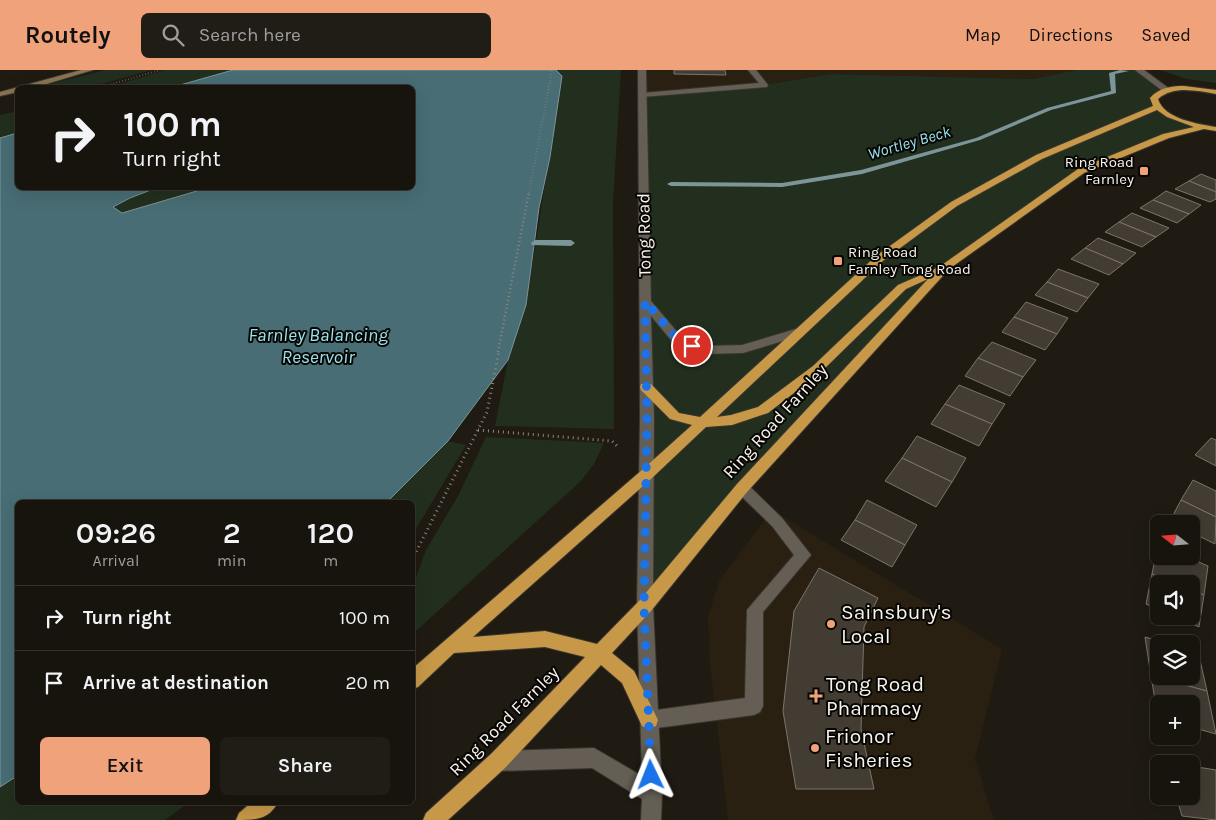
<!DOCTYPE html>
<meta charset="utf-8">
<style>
body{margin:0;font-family:Karla,sans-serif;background:#201d17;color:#f1f3f6;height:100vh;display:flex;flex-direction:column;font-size:19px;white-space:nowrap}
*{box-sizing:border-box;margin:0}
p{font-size:16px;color:#9e9e9e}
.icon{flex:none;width:28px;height:28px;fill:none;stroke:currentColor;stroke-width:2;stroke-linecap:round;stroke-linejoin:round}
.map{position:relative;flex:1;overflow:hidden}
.details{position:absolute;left:15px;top:430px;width:400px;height:305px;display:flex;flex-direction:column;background:#17140e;border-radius:8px;box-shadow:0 5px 20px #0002,0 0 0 1px #36332e}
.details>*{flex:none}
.hud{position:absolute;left:15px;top:15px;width:400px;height:105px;border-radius:8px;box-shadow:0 5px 20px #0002,0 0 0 1px #36332e;background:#17140e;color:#f1f3f6;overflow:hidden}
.needle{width:32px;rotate:287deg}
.tools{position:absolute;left:1150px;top:445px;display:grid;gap:10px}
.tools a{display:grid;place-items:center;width:50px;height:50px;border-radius:8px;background:#17140e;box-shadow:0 5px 20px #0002,0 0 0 1px #36332e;font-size:25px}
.pin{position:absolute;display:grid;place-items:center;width:42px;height:42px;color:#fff;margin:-21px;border:2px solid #fff;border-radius:50%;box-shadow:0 1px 5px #0007}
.me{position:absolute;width:55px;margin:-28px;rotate:358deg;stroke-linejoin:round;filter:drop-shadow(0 0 4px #0008)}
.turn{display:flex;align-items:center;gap:18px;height:105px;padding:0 25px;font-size:22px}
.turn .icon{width:65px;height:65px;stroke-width:2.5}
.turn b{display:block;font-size:35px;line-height:42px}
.eta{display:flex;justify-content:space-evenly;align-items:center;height:85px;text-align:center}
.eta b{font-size:30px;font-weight:600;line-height:35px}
.cta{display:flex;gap:10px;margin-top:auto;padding:10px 25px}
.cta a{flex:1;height:58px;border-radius:8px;background:#f0a27a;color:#111;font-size:20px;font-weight:600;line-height:58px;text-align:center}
.cta a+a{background:#201d17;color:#f1f3f6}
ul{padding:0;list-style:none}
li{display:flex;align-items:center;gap:15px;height:65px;padding:0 25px;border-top:1px solid #36332e}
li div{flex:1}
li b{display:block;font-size:19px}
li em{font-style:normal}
header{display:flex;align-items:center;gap:30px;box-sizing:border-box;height:70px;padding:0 25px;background:#f0a27a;color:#111}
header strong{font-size:24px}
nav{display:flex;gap:28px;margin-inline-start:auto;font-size:18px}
.search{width:350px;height:45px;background:#201d17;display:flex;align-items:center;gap:12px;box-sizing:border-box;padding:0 18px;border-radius:8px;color:#9e9e9e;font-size:19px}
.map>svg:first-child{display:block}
.built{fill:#292012}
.green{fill:#222f1e}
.water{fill:#486d74;stroke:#7c9599}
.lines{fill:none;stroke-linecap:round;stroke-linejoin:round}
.stream{fill:#7c9599;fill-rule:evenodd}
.building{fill:#423c33;stroke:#7b756b}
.service-casing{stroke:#393530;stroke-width:2}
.tertiary-casing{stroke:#393530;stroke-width:2}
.secondary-casing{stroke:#393530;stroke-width:2}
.trunk-casing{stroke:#393530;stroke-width:2}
.path-far3{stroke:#8b8780;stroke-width:2;stroke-dasharray:0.5 2.5;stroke-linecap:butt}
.path-far2{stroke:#8b8780;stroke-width:2.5;stroke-dasharray:1 3;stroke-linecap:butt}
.path-far1{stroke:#8b8780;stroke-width:3;stroke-dasharray:1 4;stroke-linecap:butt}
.path{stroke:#8b8780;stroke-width:4;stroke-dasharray:2 5;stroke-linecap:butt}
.service{fill:#645e54;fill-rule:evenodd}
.tertiary{fill:#645e54;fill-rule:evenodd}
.secondary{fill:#897450;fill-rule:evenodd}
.trunk{fill:#c79848;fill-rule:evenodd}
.route{stroke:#1a73e8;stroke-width:9;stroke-dasharray:0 16.2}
.poi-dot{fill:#f0a27a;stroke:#070603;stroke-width:2}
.labels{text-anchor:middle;stroke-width:4;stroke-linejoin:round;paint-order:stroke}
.far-poi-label{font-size:15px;fill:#f7f3ee;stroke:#070603;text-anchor:end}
.far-water-label{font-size:16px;font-style:italic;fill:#9ae2ee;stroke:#070603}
.street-label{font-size:18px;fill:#f7f3ee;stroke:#070603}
.water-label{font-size:19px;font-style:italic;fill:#9ae2ee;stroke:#070603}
.near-poi-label{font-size:21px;fill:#f7f3ee;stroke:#070603;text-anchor:start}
</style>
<header>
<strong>Routely</strong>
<div class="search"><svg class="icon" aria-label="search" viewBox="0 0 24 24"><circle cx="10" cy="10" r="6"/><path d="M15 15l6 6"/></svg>Search here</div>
<nav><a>Map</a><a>Directions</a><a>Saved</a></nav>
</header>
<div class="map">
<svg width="1216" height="750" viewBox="0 0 1216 750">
<rect width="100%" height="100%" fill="#1f1a12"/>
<g class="built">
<polygon points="642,0 1076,0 1033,9 831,4 764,15 642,25"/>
<polygon points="772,440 1002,579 975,689 994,750 728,750 710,593 708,546 720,509"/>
</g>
<g class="green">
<polygon points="105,0 152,0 91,17 39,17"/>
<polygon points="165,0 233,0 173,17 106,18"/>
<polygon points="556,0 621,0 613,132 614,359 495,356 508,290 526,235 562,6"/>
<polygon points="1076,0 1139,0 1167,20 1154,32 1174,48 1204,57 1166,66 1081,101 945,197 645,536 642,25 764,15 831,4 1033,9"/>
<polygon points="1159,0 1216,0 1216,13 1187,9"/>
<polygon points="17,41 17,63 0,68 0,45"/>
<polygon points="156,118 207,118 122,143 112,138 130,128"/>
<polygon points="486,367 604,373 594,394 581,411 416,561 413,515 426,480 458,426"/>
<polygon points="448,371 466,375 413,464 412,432 387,432"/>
<polygon points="17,706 18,732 188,733 165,750 0,750 0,717"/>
</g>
<polygon class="water" points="233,0 556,0 562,6 550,87 539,138 526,235 508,290 448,371 387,432 18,432 17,706 0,717 0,68 17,63 18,118 156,118 130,128 113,137 122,143 207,118 412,118 412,18 173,17"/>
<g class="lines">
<g class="stream">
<polygon points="1120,0 1129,1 1115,4 1116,23 1051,40 980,70 862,104 782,117 671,116 667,114 671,112 782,113 861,100 976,68 1047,38 1111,21 1109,3"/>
<polygon points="535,170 571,170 575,173 571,176 532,175 531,173"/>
</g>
</g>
<g class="building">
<polygon points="674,0 725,0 726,5 674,4"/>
<polygon points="1201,104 1216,110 1216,122 1189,111"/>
<polygon points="1189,111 1216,122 1216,129 1210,132 1175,119"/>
<polygon points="1166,121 1201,135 1189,144 1153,130"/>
<polygon points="1153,130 1189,144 1177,153 1140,138"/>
<polygon points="1132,143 1169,158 1156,167 1119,152"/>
<polygon points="1119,152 1156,167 1142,177 1105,162"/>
<polygon points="1098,168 1136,183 1123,194 1085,178"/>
<polygon points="1085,178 1123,194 1109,205 1071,189"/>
<polygon points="1058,199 1099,214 1088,228 1047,212"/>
<polygon points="1047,212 1088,228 1077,242 1035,225"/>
<polygon points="1026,232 1068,248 1057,264 1014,247"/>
<polygon points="1014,247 1057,264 1045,280 1002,262"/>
<polygon points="992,272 1036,290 1023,307 978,288"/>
<polygon points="978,288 1023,307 1010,326 965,306"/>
<polygon points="959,315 1005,334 992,354 945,334"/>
<polygon points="945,334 992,354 979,376 931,354"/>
<polygon points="917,366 966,388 952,412 902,388"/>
<polygon points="1211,368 1216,370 1216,396 1195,385"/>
<polygon points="902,388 952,412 936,437 885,411"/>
<polygon points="1193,410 1216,421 1216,447 1181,430"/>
<polygon points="867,430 917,455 905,475 855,450"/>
<polygon points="1181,430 1216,447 1215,474 1191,462 1191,454 1175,454 1170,451"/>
<polygon points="855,450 905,475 892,497 841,470"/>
<polygon points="1158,475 1159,486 1185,486 1208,496 1204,525 1191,520 1191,514 1176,514 1152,504"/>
<polygon points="819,498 878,528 864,557 861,659 874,719 796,719 783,641 794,541"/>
<polygon points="1152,504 1176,514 1159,514 1159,540 1146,534"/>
<polygon points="1191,520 1204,525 1199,557 1174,546 1191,546"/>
<polygon points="1145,567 1170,574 1159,574 1159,606 1191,606 1191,579 1198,581 1207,621 1151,606"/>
<polygon points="1151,606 1207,621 1216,664 1191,657 1191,634 1159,634 1158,648"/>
<polygon points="1191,696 1216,700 1216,750 1182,746 1176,726 1191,726"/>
</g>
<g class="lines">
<g class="service-casing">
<g id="service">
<polygon points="748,0 756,0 768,15 767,17 642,27 638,25 642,23 759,13"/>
<polygon points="742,413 747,414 782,448 811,485 763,542 763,636 760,642 754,645 649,659 642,656 640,650 642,644 649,641 745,628 747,540 794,485 772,456 737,422 735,418 737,414"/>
</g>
</g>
<g class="tertiary-casing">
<g id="tertiary">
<polygon points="638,0 646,0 651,231 684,270 705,276 742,275 799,258 805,262 803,265 743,283 705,284 676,276 651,246 654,347 653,536 662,724 661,750 641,750 642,729 592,698 498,701 491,698 488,691 491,684 498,681 594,678 642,706 637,536 640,347"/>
<polygon points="1135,0 1144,0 1171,20 1164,22"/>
</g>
</g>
<g class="secondary-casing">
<polygon id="secondary" points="81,0 93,0 33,18 18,18 18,22 0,26 0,22"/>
</g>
<g class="trunk-casing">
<g id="trunk">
<path d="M1184,16l32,4v4c-19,-3 -42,-9 -58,5 6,20 40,25 58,28v4l-12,-2 -35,9 -85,35 -135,96 -202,223 -96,119 -39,42 22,18 24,49 -2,6 -7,3 -7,-3 -20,-43 -21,-18 -96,103 -57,52h-25l3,-7 65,-59 94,-97 -40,-10 -91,6 -36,34 -6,2v-20l230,-199 50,-45 -22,-6 -29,-29 -1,-3 1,-3h10l28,29 21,4 176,-161 75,-54 85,-47 117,-49 -3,-8c9,-10 20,-12 34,-12zM1157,40l10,7 27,10 -31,7 -85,35 -139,98 -41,18 -85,81 -55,41 -27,8 -14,2 167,-157 73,-54 85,-47zM928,209l-191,205 -98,117 -42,43 -52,-13 -72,6 179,-159 54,-51 26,-2 36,-12 53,-41 85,-83z"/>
<path d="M252,732h26c-9,18 -24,18 -42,18l3,-7z"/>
</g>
</g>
<g class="path-far3">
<polyline points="105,16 160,0"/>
<polyline points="529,123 552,0"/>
</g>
<polyline class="path-far2" points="498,282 529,122"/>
<g class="path-far1">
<polyline points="478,360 612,371 619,378"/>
<polyline points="414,486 487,342 499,281"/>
</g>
<polyline class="path" points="412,491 415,485"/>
<use href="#service" class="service"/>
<use href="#tertiary" class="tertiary"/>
<use href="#secondary" class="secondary"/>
<use href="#trunk" class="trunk"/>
</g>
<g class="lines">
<polyline class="route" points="651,705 644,536 647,347 645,231 680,272 692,276"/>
</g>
<g class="poi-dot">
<rect x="1139" y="96" width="10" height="10" rx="2.5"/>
<rect x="833" y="186" width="10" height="10" rx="2.5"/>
<circle cx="831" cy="554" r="5"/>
<path d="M813.5 618.5h5v5h5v5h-5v5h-5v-5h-5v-5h5z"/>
<circle cx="815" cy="678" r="5"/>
</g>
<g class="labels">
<g class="far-poi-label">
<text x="1134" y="97">Ring Road<tspan x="1134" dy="17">Farnley</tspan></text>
<text x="848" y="187" text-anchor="start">Ring Road<tspan x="848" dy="17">Farnley Tong Road</tspan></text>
</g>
<g class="far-water-label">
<text transform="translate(909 72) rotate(-16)" y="6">Wortley Beck</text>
</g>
<g class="street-label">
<text transform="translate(644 165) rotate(-91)" y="6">Tong Road</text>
<text transform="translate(775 351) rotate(-48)" y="6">Ring Road Farnley</text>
<text transform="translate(504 651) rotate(-45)" y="6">Ring Road Farnley</text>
</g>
<g class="water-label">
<text x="318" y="271">Farnley Balancing<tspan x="318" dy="22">Reservoir</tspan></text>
</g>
<g class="near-poi-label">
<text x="841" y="549">Sainsbury's<tspan x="841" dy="24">Local</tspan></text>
<text x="826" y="621">Tong Road<tspan x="826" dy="24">Pharmacy</tspan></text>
<text x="825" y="673">Frionor<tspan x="825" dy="24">Fisheries</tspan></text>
</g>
</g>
</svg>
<div class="tools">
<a><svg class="needle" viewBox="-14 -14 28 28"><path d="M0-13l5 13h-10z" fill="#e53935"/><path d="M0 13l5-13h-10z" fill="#9e9e9e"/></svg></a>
<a><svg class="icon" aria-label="sound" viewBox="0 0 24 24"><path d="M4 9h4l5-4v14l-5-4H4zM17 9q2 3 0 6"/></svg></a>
<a><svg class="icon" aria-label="layers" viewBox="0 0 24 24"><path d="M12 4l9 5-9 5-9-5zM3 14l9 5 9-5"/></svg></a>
<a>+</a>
<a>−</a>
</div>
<div class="pin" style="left:692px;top:276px;background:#d93025"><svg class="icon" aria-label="arrive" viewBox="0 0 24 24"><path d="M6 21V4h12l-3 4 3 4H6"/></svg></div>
<svg class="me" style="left:651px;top:705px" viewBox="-20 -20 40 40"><path d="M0-17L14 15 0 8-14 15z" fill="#1a73e8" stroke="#fff" stroke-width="4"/></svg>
<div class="hud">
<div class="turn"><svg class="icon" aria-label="right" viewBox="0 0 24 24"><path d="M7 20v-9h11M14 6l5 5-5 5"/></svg><div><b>100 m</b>Turn right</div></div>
</div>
<section class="details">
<div class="eta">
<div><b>09:26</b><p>Arrival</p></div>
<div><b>2</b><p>min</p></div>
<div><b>120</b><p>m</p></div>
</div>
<ul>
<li><svg class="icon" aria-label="right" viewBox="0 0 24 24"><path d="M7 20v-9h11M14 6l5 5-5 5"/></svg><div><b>Turn right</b></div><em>100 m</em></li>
<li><svg class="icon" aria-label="arrive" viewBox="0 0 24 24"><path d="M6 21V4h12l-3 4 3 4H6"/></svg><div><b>Arrive at destination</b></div><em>20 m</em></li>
</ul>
<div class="cta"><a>Exit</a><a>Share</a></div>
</section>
</div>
